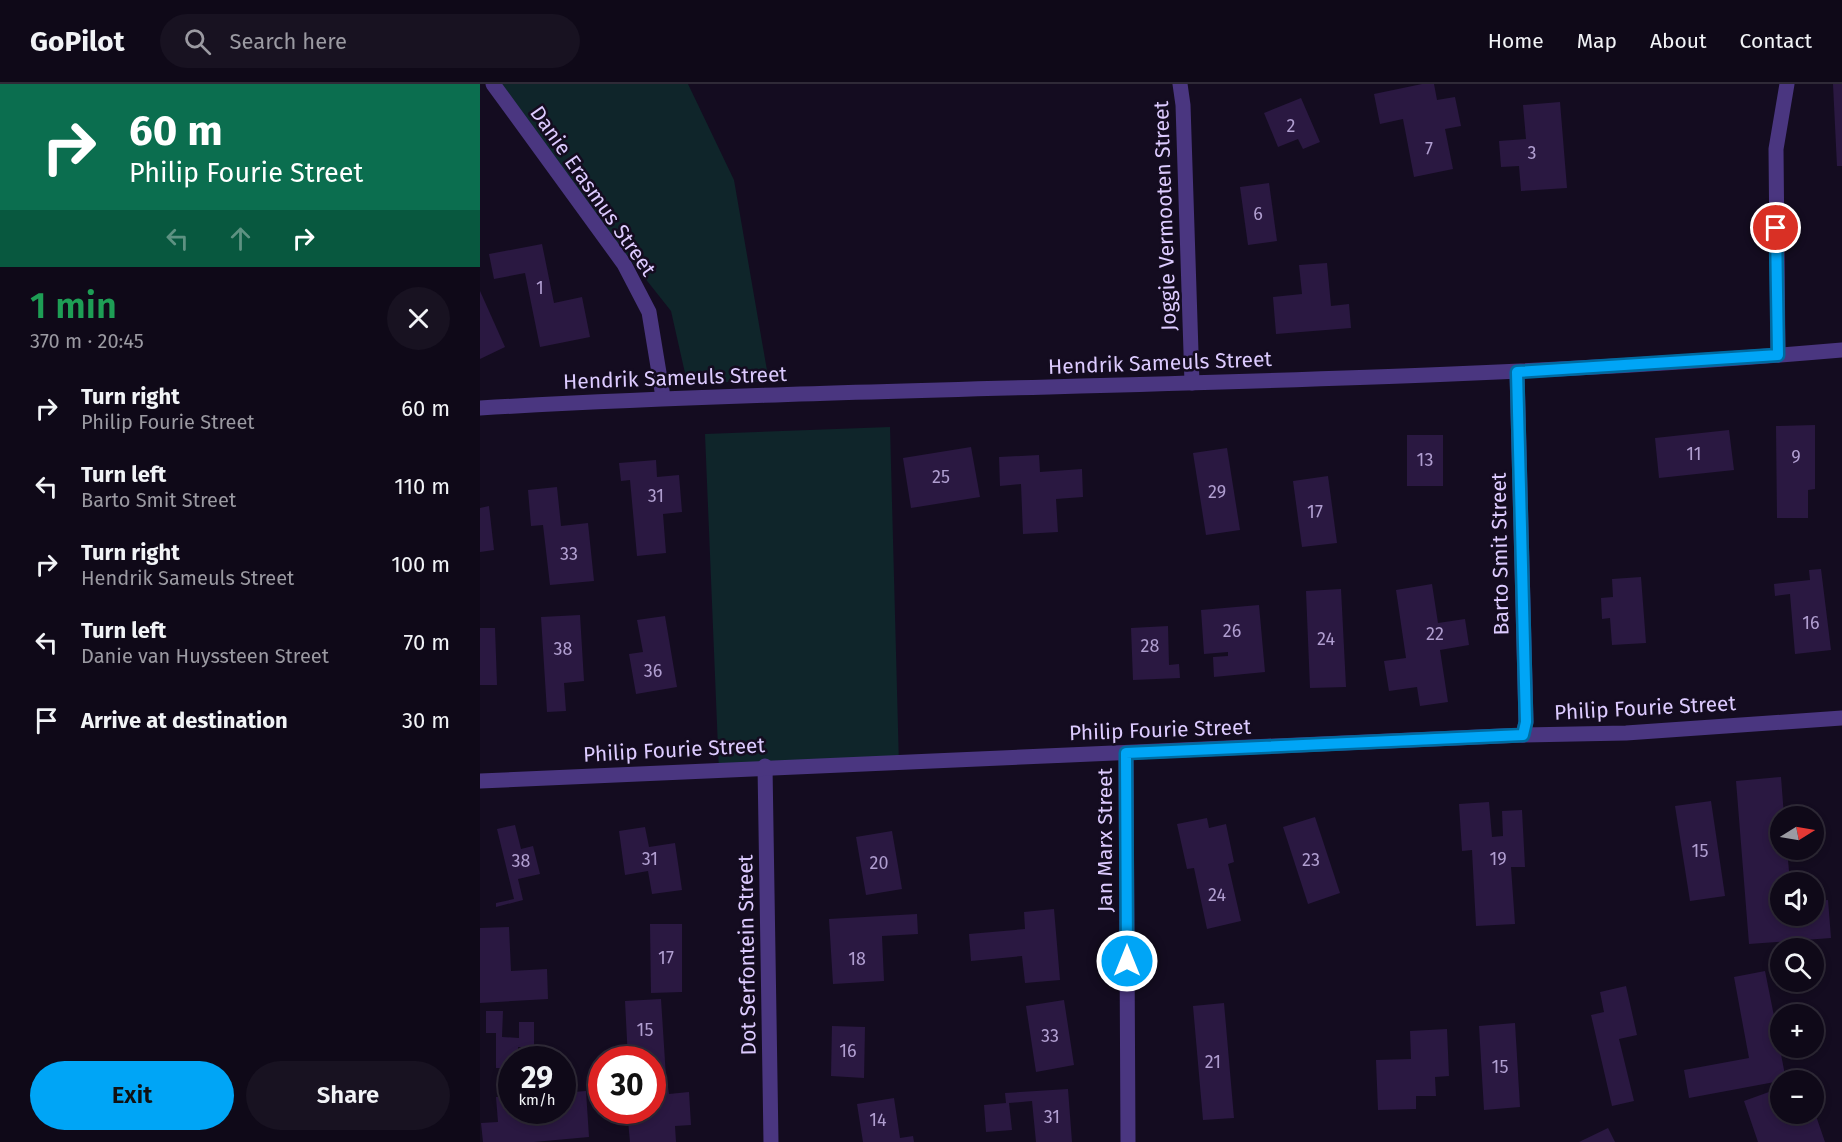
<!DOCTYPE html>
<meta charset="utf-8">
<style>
body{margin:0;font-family:"Fira Sans",sans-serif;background:#181221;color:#f1f3f6;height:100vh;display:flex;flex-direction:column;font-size:22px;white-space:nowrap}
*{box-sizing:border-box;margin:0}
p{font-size:20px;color:#9b9aa2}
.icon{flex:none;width:33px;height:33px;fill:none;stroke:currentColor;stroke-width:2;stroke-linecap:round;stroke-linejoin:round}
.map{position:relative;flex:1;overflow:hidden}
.side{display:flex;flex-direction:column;background:#0f0918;width:480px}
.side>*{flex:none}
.hud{background:#0b6e4f;color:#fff;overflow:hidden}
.needle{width:39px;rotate:79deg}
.tools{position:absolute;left:1290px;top:722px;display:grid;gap:12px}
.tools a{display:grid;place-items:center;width:54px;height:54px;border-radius:50%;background:#0f0918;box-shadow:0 3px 9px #0003,0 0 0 2px #2f2a37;font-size:30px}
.speed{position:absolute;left:18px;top:962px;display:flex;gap:12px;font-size:30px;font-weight:700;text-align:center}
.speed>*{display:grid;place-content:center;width:78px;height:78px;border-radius:50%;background:#0f0918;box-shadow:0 3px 9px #0003,0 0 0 2px #2f2a37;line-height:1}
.speed small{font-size:15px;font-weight:400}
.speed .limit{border:9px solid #d22;background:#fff;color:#111}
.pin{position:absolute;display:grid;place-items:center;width:51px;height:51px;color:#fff;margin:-26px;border:3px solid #fff;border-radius:50%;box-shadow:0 2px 6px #0007}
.me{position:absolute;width:66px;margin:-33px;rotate:0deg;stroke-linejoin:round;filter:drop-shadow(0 0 4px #0008)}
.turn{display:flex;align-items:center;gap:21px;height:126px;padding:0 30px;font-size:27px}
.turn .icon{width:78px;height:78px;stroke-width:2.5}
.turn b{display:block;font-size:42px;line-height:51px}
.lanes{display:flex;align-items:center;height:57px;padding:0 30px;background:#0003;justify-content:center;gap:30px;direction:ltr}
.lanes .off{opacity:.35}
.round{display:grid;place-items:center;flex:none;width:63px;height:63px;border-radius:32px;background:#181221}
.summary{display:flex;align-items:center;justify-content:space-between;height:102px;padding:0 30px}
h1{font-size:36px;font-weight:600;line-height:45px;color:#1e9e55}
.cta{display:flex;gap:12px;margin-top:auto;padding:12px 30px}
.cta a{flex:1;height:69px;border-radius:36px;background:#00a5f6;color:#111;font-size:24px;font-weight:600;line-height:69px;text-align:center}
.cta a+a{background:#181221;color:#f1f3f6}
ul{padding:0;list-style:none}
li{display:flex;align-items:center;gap:18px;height:78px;padding:0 30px}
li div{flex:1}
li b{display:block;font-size:22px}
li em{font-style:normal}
header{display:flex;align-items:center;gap:36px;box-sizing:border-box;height:84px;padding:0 30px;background:#0f0918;border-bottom:2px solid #2f2a37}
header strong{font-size:28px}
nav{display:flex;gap:33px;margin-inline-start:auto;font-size:21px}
.search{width:420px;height:54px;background:#181221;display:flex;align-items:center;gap:15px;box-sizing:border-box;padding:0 21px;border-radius:33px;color:#9b9aa2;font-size:22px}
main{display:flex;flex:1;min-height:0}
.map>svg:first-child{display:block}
.green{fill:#0f252a}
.building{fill:#2a1841}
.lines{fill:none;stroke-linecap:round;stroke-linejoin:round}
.street{stroke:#4a3680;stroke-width:15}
.route-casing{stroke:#006ba0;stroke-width:15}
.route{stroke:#00a5f6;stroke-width:10}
.labels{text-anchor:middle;stroke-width:5;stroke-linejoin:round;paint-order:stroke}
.number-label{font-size:18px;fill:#b09ed0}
.street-label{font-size:21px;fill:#ddcbff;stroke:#140c20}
</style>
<header>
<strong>GoPilot</strong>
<div class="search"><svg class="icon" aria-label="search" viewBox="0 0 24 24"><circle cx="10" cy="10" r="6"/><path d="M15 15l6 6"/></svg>Search here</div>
<nav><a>Home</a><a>Map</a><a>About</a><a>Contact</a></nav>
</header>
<main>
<section class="side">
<div class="hud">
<div class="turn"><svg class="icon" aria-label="right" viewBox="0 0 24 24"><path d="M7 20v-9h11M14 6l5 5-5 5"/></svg><div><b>60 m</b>Philip Fourie Street</div></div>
<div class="lanes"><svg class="icon off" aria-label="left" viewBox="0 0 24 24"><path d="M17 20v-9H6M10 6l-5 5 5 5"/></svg><svg class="icon off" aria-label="ahead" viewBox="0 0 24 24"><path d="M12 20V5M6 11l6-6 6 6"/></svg><svg class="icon" aria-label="right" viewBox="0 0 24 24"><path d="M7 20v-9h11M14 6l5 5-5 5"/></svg></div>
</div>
<div class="summary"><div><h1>1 min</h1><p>370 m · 20:45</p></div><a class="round"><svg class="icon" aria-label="close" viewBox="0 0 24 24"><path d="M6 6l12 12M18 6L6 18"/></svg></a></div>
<ul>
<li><svg class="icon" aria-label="right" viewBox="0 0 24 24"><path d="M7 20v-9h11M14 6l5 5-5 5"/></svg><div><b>Turn right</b><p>Philip Fourie Street</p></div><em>60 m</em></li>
<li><svg class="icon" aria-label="left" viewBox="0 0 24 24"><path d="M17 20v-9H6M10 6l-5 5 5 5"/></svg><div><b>Turn left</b><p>Barto Smit Street</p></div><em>110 m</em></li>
<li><svg class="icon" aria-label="right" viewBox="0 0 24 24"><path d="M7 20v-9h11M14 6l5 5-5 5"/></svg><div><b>Turn right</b><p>Hendrik Sameuls Street</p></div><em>100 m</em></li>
<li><svg class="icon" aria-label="left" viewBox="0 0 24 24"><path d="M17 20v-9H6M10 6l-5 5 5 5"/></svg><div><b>Turn left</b><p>Danie van Huyssteen Street</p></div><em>70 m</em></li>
<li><svg class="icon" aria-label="arrive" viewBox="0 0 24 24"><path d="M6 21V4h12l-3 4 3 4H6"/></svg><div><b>Arrive at destination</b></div><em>30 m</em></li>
</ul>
<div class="cta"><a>Exit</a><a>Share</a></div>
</section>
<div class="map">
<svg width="1362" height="1058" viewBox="0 0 1362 1058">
<rect width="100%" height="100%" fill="#140c20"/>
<g class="green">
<polygon points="11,0 208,0 254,96 289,298 207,298 191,227"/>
<polygon points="410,343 419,682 239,688 225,350"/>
</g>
<g class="building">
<polygon points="942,0 954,0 957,16 975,13 981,42 965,45 973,85 934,93 923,35 900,40 894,10"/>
<polygon points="1353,0 1362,0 1362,82 1357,82"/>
<polygon points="821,14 840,58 823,65 818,55 798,63 784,29"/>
<polygon points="1080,18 1087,104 1041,107 1039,82 1021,83 1019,57 1046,55 1043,21"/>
<polygon points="789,99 797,157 768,161 760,103"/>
<polygon points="62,160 74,219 102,213 110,253 60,263 45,189 14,195 9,170"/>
<polygon points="847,179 851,222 869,220 871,244 796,250 793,213 822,210 819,181"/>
<polygon points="0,207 25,263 0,275"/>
<polygon points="1335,341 1335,405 1328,406 1328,434 1297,434 1296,342"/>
<polygon points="1249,346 1254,386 1179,394 1175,354"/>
<rect x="927" y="351" width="36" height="51"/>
<polygon points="491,363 500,413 431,424 423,374"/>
<polygon points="747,364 760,446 726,451 713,369"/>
<polygon points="559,371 560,388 602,385 603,413 576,415 578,448 543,450 541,400 520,402 519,373"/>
<polygon points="176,376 177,393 199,391 202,428 183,430 186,469 157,472 150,396 141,397 139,379"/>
<polygon points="848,392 857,459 822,463 813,397"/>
<polygon points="77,403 81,442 108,439 114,497 70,501 63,441 51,442 48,406"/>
<polygon points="9,422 14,466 0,468 0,424"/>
<polygon points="1341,485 1351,566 1315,570 1310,510 1295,512 1294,500 1330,496 1329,486"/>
<polygon points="1161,493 1166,559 1132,561 1130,534 1122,535 1121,514 1133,513 1132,495"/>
<polygon points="952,500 958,539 985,535 989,561 960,566 968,618 940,622 937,603 909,607 904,577 926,574 916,506"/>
<polygon points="861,505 866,603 830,604 826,507"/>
<polygon points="779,521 785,588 734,593 733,573 748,572 748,568 724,570 721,526"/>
<polygon points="100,531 104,597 84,599 86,627 67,628 61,533"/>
<polygon points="185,532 197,603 156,610 149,570 163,568 157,536"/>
<polygon points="688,542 689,581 699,580 700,594 653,596 651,544"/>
<polygon points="0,544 15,544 17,601 0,601"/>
<polygon points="1301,693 1304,732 1300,732 1300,765 1307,765 1310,798 1300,798 1300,831 1334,831 1334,817 1348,816 1351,854 1269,860 1256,697"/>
<polygon points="1231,717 1245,812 1210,817 1195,722"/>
<polygon points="1009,718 1012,753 1023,752 1022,727 1042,726 1045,783 1031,783 1035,840 996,842 992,766 982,767 979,720"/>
<polygon points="835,733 860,809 828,820 803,743"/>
<polygon points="727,734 729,744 746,740 754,778 748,780 761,837 727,845 714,784 707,785 697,740"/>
<polygon points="35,741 41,765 53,762 60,790 38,795 43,816 16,823 16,819 34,815 17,745"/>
<polygon points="165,743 169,763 195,759 202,806 172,810 168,787 145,791 139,747"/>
<polygon points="412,747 422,805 386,811 376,753"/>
<polygon points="574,825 580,896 545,899 542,872 491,877 489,850 545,845 544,828"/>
<polygon points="437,830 438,850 402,852 404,897 353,900 349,835"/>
<polygon points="170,840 202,840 202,908 171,909"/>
<polygon points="29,843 31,887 67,885 68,915 0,919 0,844"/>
<polygon points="1285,887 1296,942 1300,941 1299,960 1306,996 1209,1014 1204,986 1269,974 1254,893"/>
<polygon points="1146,902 1157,951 1139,955 1154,1017 1132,1022 1111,931 1124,928 1120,908"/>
<polygon points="181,915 186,993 172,994 172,975 148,975 145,917"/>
<polygon points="584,916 594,981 556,988 546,922"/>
<polygon points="744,919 754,1034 723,1036 713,922"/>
<polygon points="6,927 23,927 22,953 39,954 39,938 54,938 54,963 38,963 38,975 32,975 32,984 16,984 16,949 6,949"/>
<polygon points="1035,939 1040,1023 1004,1026 999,942"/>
<polygon points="352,942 385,943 384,994 351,992"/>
<polygon points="967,945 969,992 955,993 956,1012 936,1012 936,1025 898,1026 896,976 931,975 930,947"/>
<polygon points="187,996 189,1010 209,1008 211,1041 195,1042 196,1058 150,1058 147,1026 172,1026 172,998"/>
<polygon points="1300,1004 1300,1029 1335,1029 1345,1058 1278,1058 1264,1017"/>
<polygon points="588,1005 592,1058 556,1058 552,1017 529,1019 532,1046 506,1048 504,1021 526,1019 525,1009"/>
<polygon points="106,1007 109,1053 54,1058 3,1058 1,1039 18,1038 16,1013 32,1012 32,1026 82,1026 82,1009"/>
<polygon points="414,1014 420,1054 433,1052 434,1058 383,1058 377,1020"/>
<polygon points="1128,1044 1135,1058 1099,1058"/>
</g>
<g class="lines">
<g class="street">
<polyline points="13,0 144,180 169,228 183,313"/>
<polyline points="700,0 703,21 712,299"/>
<polyline points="1298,271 1296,65 1307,0"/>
<polyline points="1037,288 1046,638 1043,651"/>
<path d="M0,324c454,-26 909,-19 1362,-58"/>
<polyline points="646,669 648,1058"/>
<polyline points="285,682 291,1058"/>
<polyline points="0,697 1043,651 1146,649 1362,634"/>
</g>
</g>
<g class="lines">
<g class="route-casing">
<polyline id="route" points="647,877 646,669 1043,651 1046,638 1037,288 1298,271 1296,144"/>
</g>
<use href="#route" class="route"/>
</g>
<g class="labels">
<g class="number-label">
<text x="811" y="48">2</text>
<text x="949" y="71">7</text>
<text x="1052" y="75">3</text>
<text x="778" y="136">6</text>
<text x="60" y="210">1</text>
<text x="1214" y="376">11</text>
<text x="1316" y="379">9</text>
<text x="945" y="382">13</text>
<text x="461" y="399">25</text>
<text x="737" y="414">29</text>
<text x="176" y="418">31</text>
<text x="835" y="434">17</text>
<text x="89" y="476">33</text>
<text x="1331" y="545">16</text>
<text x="752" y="553">26</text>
<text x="955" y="556">22</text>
<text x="846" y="561">24</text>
<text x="670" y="568">28</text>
<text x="83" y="571">38</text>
<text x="173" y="593">36</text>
<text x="1220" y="773">15</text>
<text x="170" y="781">31</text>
<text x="1018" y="781">19</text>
<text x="831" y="782">23</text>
<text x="41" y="783">38</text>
<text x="399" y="785">20</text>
<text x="737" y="817">24</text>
<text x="186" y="880">17</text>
<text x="377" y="881">18</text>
<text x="165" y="952">15</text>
<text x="570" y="958">33</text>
<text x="368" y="973">16</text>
<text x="733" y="984">21</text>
<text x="1020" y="989">15</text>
<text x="572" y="1039">31</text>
<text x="398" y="1042">14</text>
</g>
<g class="street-label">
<text transform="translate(113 107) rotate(55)" y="7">Danie Erasmus Street</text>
<text transform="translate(685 132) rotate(-92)" y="7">Joggie Vermooten Street</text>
<text transform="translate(680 279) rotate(-2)" y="7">Hendrik Sameuls Street</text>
<text transform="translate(195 294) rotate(-2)" y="7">Hendrik Sameuls Street</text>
<text transform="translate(1020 470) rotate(-91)" y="7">Barto Smit Street</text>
<text transform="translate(1165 624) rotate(-3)" y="7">Philip Fourie Street</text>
<text transform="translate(680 646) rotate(-2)" y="7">Philip Fourie Street</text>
<text transform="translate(194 666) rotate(-3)" y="7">Philip Fourie Street</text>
<text transform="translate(625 756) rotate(-90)" y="7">Jan Marx Street</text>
<text transform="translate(267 871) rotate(-91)" y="7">Dot Serfontein Street</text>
</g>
</g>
</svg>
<div class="tools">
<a><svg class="needle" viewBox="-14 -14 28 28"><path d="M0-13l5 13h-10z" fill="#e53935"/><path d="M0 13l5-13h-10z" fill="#9b9aa2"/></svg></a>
<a><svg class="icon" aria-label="sound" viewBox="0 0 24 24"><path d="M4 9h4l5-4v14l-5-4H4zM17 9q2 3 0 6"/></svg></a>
<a><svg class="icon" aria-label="search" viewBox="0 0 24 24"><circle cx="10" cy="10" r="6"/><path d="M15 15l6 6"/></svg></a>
<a>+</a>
<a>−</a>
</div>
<div class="speed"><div>29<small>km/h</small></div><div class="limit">30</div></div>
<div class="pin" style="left:1296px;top:144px;background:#d93025"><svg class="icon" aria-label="arrive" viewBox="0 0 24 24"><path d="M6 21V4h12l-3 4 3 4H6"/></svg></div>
<svg class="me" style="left:647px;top:877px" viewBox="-20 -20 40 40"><circle r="17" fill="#00a5f6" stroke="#fff" stroke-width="3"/><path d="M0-11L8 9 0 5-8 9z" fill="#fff"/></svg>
</div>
</main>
